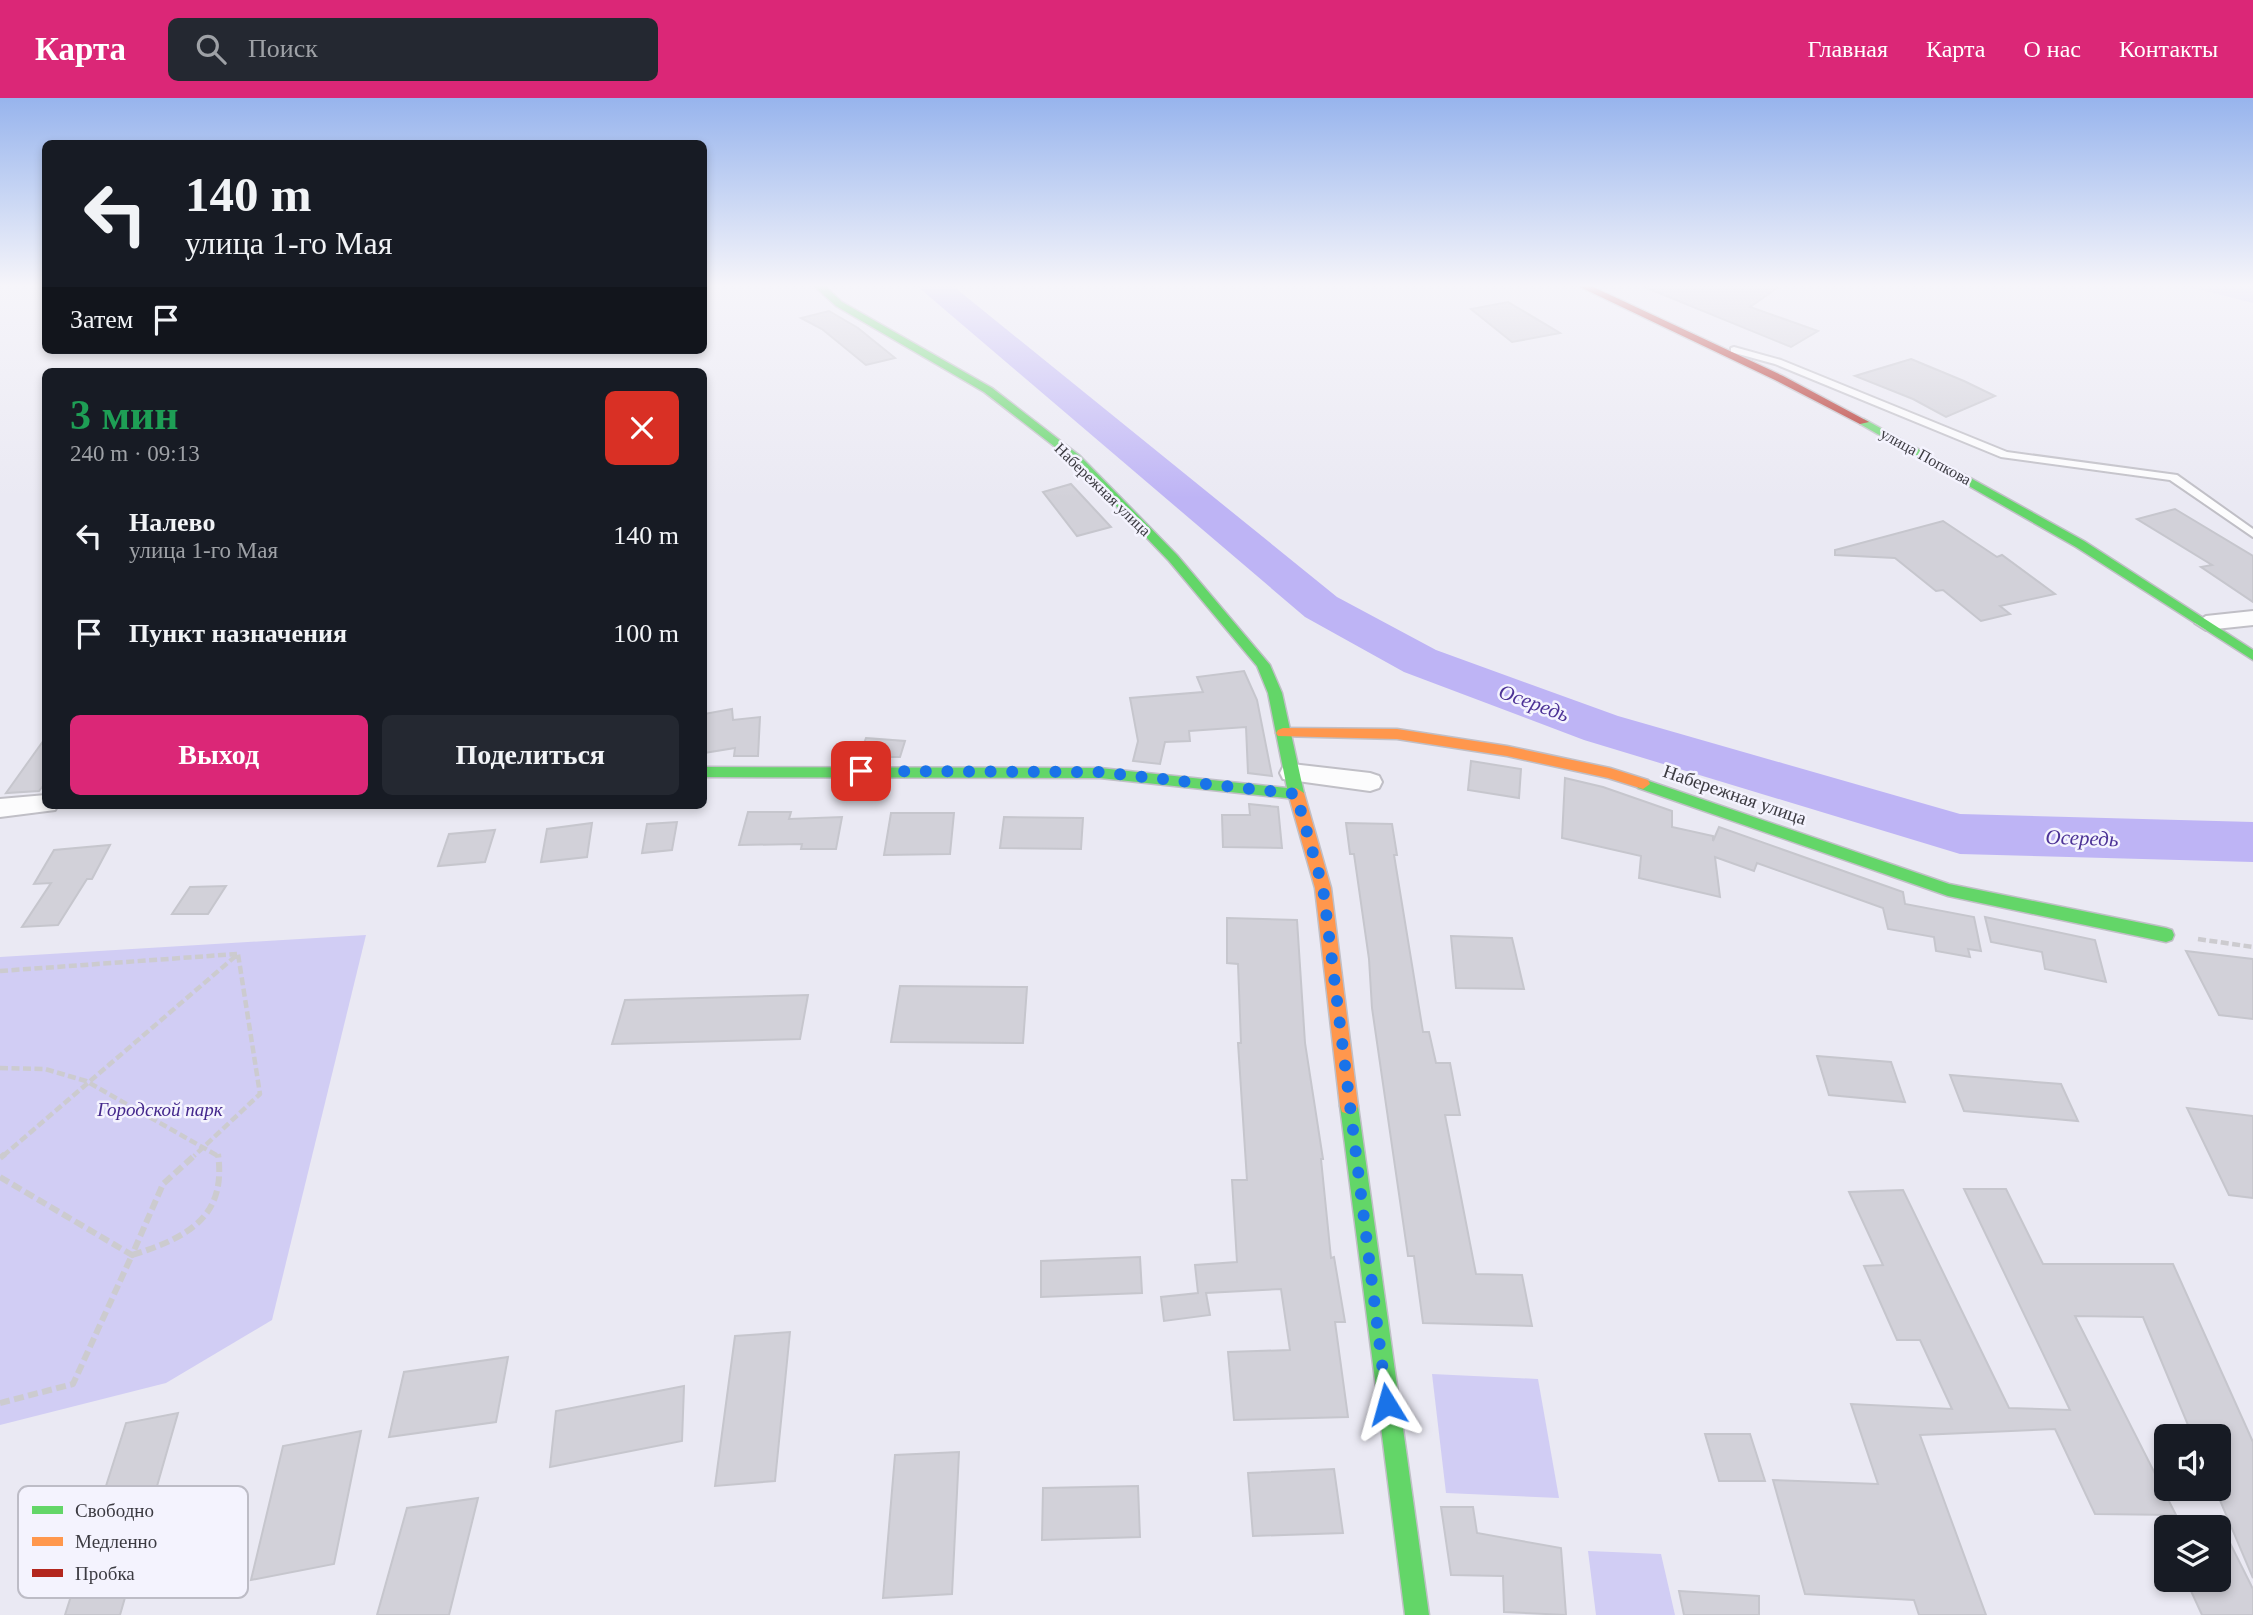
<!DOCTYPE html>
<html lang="ru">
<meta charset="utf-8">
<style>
body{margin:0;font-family:"Times New Roman",serif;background:#242831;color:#f1f3f6;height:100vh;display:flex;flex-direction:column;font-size:26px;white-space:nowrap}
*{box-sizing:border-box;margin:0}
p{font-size:23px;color:#9ea1a6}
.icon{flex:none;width:38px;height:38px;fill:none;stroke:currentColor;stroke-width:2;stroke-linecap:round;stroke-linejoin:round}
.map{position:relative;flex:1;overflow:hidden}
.drawer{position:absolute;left:42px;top:270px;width:665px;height:441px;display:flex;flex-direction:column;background:#171b24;border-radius:10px;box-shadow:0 4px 10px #0003}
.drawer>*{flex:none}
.guide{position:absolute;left:42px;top:42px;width:665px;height:214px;border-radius:10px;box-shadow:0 4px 10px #0003;background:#171b24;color:#f1f3f6;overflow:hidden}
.buttons{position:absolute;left:2154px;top:1326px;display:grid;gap:14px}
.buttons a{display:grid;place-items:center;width:77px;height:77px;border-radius:10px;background:#171b24;box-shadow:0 4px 10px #0003;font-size:35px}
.pin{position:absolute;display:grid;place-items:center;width:60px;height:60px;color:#fff;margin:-30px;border-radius:14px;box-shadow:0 4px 10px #0006}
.me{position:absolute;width:77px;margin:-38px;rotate:352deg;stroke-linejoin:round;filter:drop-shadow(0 0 5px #0008)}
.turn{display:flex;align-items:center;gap:24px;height:147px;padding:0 28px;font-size:32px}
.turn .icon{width:91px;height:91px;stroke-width:2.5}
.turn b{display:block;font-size:49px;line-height:60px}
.then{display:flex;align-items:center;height:66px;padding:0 28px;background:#0003;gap:14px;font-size:26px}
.round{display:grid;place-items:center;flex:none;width:74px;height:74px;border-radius:10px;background:#242831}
.head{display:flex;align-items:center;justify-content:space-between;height:119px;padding:0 28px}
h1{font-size:42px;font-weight:800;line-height:52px;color:#1e9e55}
.cta{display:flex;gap:14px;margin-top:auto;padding:14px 28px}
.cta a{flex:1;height:80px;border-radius:10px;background:#db2777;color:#fff;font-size:28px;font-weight:800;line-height:80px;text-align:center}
.cta a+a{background:#242831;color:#f1f3f6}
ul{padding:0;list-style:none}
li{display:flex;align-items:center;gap:21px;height:98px;padding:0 28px}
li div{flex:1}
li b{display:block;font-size:26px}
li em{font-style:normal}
header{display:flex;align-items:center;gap:42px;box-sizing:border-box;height:98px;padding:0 35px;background:#db2777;color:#fff}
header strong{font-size:33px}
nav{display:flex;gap:38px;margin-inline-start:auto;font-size:24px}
.search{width:490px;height:63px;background:#242831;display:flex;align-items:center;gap:18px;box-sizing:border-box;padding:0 24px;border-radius:10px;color:#9ea1a6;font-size:26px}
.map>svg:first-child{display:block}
.green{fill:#d1cdf4}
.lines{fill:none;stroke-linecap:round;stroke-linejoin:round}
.river{fill:#beb4f5;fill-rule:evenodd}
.building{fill:#d2d1d9;stroke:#c6c6cd;stroke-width:2}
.lane-casing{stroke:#c0bfc6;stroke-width:4}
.street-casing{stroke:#c0bfc6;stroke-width:4}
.fast-casing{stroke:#c0bfc6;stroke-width:3}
.slow-casing{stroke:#c0bfc6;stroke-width:3}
.jam-casing{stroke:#c0bfc6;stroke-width:3}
.path-far1{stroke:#cccbcf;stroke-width:4.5;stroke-dasharray:8 3.5;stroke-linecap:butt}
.path{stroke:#cccbcf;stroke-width:6;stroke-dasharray:10 4.5;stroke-linecap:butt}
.lane{fill:#fcfcfd;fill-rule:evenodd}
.street{fill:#fcfcfd;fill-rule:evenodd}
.fast{fill:#63d668;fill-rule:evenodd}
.slow{fill:#ff974d;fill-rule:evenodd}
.jam{fill:#b3261e;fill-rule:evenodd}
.route{stroke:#1a73e8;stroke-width:12;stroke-dasharray:0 21.6}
.labels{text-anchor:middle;stroke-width:5;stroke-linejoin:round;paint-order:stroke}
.far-street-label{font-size:16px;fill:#3c3b42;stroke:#f4f3fe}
.street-label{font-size:19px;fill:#3c3b42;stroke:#f4f3fe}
.park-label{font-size:19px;font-style:italic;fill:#44288c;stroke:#f4f3fe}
.water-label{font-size:21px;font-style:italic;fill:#4c3296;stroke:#f4f3fe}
.key{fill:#f4f3fe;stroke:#bdbcc6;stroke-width:2}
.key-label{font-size:19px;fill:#3c3b42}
</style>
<header>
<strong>Карта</strong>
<div class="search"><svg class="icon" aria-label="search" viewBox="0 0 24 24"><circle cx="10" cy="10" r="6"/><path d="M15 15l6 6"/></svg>Поиск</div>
<nav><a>Главная</a><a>Карта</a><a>О нас</a><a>Контакты</a></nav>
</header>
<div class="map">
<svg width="2253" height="1517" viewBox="0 0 2253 1517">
<rect width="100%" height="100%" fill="#eae9f3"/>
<g class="green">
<polygon points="2186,188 2253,188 2253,205"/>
<polygon points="366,837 272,1222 166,1285 0,1327 0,859"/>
<polygon points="1432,1276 1538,1281 1559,1400 1446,1395"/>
<polygon points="1588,1453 1661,1456 1675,1517 1596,1517"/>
</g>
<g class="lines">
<polygon class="river" points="917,188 953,188 1337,499 1436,552 1618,618 1960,716 2253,724 2253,764 1960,756 1584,642 1404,574 1305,519"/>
</g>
<g class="building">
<polygon points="1642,188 1780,188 1750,209 1818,233 1791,249"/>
<polygon points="1508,204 1560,235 1512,244 1471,211"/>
<polygon points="829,213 858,230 895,260 866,267 822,231 801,220"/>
<polygon points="1911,261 1964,283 1995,298 1946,319 1913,301 1855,278"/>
<polygon points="1071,386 1111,429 1077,438 1043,394"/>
<polygon points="2175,411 2253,458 2253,504 2201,469 2212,467 2137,421"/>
<polygon points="1943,423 1997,459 2002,457 2055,496 2000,508 2010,516 1981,523 1943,492 1936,493 1895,460 1835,457 1835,452"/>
<polygon points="1244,573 1257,602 1272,678 1248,675 1246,629 1189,633 1190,643 1165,644 1160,666 1133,663 1138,643 1130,600 1203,594 1197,579"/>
<polygon points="732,611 733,622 760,619 758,658 734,658 735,650 704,655 704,616"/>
<polygon points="46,639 46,684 39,693 6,695"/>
<polygon points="866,640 905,643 900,659 859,659"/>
<polygon points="1471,663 1521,671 1519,700 1468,692"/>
<polygon points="1565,680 1603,689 1672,713 1672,729 1713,738 1713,743 1719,729 1903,794 1905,806 1974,819 1981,853 1968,851 1970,859 1936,853 1934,839 1888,831 1883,810 1757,765 1754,773 1715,759 1720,799 1639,780 1641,758 1562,740"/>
<polygon points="1249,706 1278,709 1282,750 1223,749 1222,717 1250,717"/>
<polygon points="748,714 791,714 789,721 842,719 836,751 801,751 802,746 739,747"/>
<polygon points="891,715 954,715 950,756 884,757"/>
<polygon points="1004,719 1083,720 1081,751 1000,750"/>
<polygon points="677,724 672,752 642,755 647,726"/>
<polygon points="592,725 587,759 541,764 547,731"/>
<polygon points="1346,725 1392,726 1397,757 1394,757 1423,934 1429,934 1436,965 1450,965 1460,1017 1445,1017 1476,1176 1522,1177 1532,1228 1423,1225 1414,1158 1408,1158 1372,910 1369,861 1354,756 1350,756"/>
<polygon points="495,732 485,764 438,768 449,736"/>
<polygon points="110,747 92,781 87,781 58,827 22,829 51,785 34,786 54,752"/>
<polygon points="226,788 208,816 172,816 190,789"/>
<polygon points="1985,819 2095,842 2106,884 2045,871 2042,854 1991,844"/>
<polygon points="1227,820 1297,822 1305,945 1323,1061 1321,1061 1331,1160 1334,1159 1345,1224 1335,1224 1348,1319 1234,1322 1228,1254 1290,1252 1281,1191 1206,1195 1210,1217 1164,1223 1161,1199 1198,1195 1195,1167 1237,1164 1232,1082 1247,1082 1238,945 1241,945 1238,866 1227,865"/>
<polygon points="1451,838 1512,840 1524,891 1456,890"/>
<polygon points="2186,853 2253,861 2253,921 2219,917"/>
<polygon points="900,888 1027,889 1023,945 891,944"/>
<polygon points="808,897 800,941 612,946 625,902"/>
<polygon points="1817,958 1891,964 1905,1004 1829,997"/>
<polygon points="1950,977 2061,986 2078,1023 1964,1013"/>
<polygon points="2187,1010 2253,1018 2253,1100 2229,1097"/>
<polygon points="1964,1091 2006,1091 2043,1166 2173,1166 2253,1344 2253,1480 2219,1400 2219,1339 2193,1339 2143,1219 2075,1218 2176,1417 2095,1416 2055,1331 1920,1337 1986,1517 1919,1517 1914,1502 1805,1496 1773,1382 1878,1386 1851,1306 1952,1311 1920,1242 1897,1242 1864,1168 1883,1167 1849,1094 1903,1092 2009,1310 2070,1312"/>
<polygon points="1140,1159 1142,1195 1041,1199 1041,1163"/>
<polygon points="790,1234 775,1383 715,1388 735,1238"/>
<polygon points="508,1259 496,1324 389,1339 404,1274"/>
<polygon points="684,1288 682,1343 550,1369 556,1313"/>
<polygon points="178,1315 120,1517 65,1517 126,1325"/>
<polygon points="361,1333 334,1466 251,1482 283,1348"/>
<polygon points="1705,1336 1750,1336 1765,1383 1719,1383"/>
<polygon points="959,1354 952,1496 883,1500 895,1357"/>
<polygon points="1334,1371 1343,1435 1253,1438 1248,1375"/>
<polygon points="1138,1388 1140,1439 1042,1442 1043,1390"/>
<polygon points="478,1400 449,1517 377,1517 407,1410"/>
<polygon points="1441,1409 1473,1409 1477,1435 1561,1450 1566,1517 1504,1514 1503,1478 1451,1477"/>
<polygon points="2219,1423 2253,1491 2253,1517 2202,1517 2186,1482 2219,1482"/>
<polygon points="1679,1493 1759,1498 1759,1517 1684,1517"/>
</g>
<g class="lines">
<g class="lane-casing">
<polygon id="lane" points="1734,249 1781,262 2007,354 2177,377 2253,431 2253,439 2170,382 2001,359 1775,266 1731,254 1731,250"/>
</g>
<g class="street-casing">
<g id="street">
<polygon points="2253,513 2253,527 2206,532 2195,525 2206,518"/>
<polygon points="1292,666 1370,675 1379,678 1382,684 1379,690 1370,693 1283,681 1280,675 1283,669"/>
<polygon points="46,697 46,707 58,707 55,712 0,719 0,701"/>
</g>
</g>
<g class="fast-casing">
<g id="fast">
<polygon points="814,188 825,188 842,204 992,290 1080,358 1177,457 1270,567 1282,595 1304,695 1301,700 1296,701 1100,680 704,679 704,669 1100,670 1287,690 1268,595 1257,568 1169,463 1072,362 984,294 836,208"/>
<polygon points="1864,321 2084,443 2253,552 2253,562 2076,449 1860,326 1859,324"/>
<polygon points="1643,681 1949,786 2166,830 2172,832 2174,837 2172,842 2166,844 1948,798 1638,690 1636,686"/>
<polygon points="1349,1000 1356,1002 1358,1008 1429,1517 1405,1517 1340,1008 1342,1002"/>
</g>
</g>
<g class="slow-casing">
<g id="slow">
<polygon points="1283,630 1397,631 1507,648 1610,670 1648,682 1650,686 1643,691 1608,680 1507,658 1397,641 1278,638 1276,635 1278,632"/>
<polygon points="1296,690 1304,695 1331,790 1358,1008 1356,1014 1349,1016 1342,1014 1340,1008 1315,790 1288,695"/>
</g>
</g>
<g class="jam-casing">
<polygon id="jam" points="1578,188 1591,188 1783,278 1869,324 1860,326 1775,282"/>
</g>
<g class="path-far1">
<polyline points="2198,841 2253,849"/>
<polyline points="0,873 237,856"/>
<polyline points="0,970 45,971 86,983 218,1058"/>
<polyline points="3,1058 238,856 260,996 194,1058"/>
</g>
<g class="path">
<polyline points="0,1060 5,1056"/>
<polyline points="0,1079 132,1157 163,1086 196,1056"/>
<path d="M0,1305l73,-19 59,-129c54,-17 95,-37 86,-101"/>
</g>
<use href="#lane" class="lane"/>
<use href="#street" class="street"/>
<use href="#fast" class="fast"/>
<use href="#slow" class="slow"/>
<use href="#jam" class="jam"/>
</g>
<linearGradient id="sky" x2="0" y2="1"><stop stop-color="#97b4ed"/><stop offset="0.47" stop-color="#f6f5fa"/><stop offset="1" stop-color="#f6f5fa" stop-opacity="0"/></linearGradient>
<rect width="2253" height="400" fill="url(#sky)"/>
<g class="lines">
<polyline class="route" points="861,673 1100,674 1296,696 1323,790 1387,1306"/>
</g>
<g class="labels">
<g class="far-street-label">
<text transform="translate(1926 358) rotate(29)" y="6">улица Попкова</text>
<text transform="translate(1103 391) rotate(44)" y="6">Набережная улица</text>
</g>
<g class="street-label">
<text transform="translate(1735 696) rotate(19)" y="7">Набережная улица</text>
</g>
<g class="park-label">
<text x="160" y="1018">Городской парк</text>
</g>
<g class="water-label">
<text transform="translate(1534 605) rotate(20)" y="7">Осередь</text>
<text transform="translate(2082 740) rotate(2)" y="7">Осередь</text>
</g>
</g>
<rect x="18" y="1388" width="230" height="112" rx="10" class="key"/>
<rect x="32" y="1408" width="31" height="8" fill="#63d668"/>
<rect x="32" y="1439" width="31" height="9" fill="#ff974d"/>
<rect x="32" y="1471" width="31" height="8" fill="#b3261e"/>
<g class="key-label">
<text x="75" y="1419">Свободно</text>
<text x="75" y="1450">Медленно</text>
<text x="75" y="1482">Пробка</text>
</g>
</svg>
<div class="buttons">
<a><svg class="icon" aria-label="sound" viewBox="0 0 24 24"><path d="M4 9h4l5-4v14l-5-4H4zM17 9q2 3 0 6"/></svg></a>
<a><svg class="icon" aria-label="layers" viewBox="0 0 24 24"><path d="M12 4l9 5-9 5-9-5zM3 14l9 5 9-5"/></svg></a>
</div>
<div class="pin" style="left:861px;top:673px;background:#d93025"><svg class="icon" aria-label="arrive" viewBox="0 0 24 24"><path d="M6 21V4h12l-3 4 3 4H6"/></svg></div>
<svg class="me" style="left:1387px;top:1306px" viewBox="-20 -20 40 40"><path d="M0-17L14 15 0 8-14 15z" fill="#1a73e8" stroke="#fff" stroke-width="4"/></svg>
<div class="guide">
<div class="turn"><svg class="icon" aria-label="left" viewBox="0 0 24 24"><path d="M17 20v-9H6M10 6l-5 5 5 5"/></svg><div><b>140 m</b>улица 1-го Мая</div></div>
<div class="then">Затем<svg class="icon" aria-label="arrive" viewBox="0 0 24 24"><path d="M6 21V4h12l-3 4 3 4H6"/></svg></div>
</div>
<section class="drawer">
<div class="head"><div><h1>3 мин</h1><p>240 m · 09:13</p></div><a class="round" style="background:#d93025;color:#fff"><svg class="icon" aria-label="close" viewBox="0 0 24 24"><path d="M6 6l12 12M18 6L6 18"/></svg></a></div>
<ul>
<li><svg class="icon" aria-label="left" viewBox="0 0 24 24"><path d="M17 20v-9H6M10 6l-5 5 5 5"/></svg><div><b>Налево</b><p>улица 1-го Мая</p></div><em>140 m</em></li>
<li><svg class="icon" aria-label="arrive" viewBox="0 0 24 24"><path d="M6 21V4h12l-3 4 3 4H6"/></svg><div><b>Пункт назначения</b></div><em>100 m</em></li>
</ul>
<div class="cta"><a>Выход</a><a>Поделиться</a></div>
</section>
</div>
